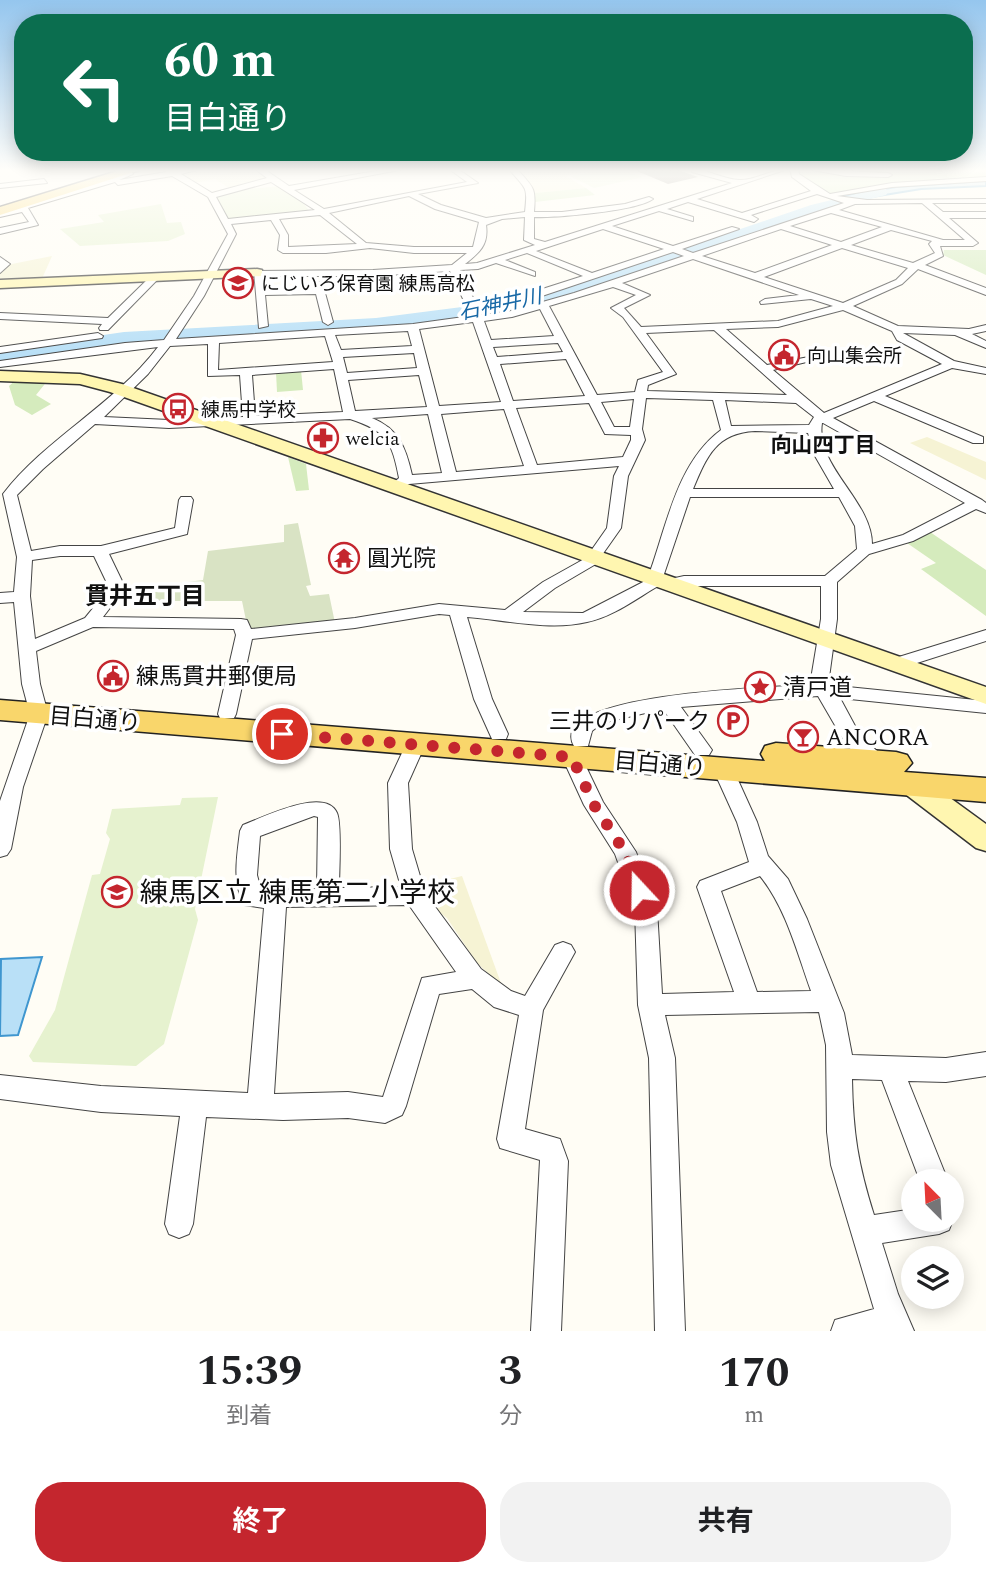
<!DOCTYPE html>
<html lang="ja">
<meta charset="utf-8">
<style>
body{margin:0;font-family:Spectral,"Noto Sans JP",serif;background:#f2f2f2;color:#202124;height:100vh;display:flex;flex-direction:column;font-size:26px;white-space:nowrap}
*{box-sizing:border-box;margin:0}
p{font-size:23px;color:#757577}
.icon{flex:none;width:38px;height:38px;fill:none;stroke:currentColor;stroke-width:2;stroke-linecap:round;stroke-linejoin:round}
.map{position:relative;height:1331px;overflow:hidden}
.sheet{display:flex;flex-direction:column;background:#fff;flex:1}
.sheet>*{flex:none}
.top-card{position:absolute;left:14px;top:14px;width:959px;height:147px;border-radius:28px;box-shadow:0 4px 18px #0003;background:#0b6e4f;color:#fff;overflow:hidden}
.needle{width:46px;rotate:336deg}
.tools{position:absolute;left:901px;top:1169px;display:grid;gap:14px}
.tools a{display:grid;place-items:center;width:63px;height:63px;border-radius:50%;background:#fff;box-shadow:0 4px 18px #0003;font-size:35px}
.pin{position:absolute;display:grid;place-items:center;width:60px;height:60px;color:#fff;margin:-30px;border:4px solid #fff;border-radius:50%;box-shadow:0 2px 7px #0007}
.me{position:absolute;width:77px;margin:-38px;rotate:339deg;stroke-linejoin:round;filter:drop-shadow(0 0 5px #0008)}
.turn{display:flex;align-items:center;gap:24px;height:147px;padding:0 35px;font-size:32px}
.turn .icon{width:91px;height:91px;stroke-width:2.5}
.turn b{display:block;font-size:49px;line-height:60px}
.eta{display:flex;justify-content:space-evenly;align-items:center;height:119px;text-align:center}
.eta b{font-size:42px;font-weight:700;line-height:49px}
.primary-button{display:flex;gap:14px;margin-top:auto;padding:14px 35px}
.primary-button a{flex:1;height:80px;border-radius:28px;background:#c4262e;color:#fff;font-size:28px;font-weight:700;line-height:80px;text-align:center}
.primary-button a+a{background:#f2f2f2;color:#202124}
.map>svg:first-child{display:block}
.farmland{fill:#f6f3d4}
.green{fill:#d5ebbd}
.cemetery{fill:#d9e3c4}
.pitch{fill:#e6f2cf}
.water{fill:#b9e0f7;stroke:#3f96cf;stroke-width:2}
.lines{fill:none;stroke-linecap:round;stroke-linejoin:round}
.river{fill:#b9e0f7;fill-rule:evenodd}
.building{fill:#5a524d}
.street-casing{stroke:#444;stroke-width:2}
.secondary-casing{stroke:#333;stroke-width:3}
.primary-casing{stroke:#222;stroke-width:3}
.street{fill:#fff;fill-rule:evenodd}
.secondary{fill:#fff6b0;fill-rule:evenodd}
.primary{fill:#f9d66b;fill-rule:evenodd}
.route{stroke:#c4262e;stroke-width:12;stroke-dasharray:0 21.6}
.labels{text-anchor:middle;stroke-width:7;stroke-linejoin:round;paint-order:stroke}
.far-poi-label{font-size:19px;fill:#111;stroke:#fff;text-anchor:start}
.far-water-label{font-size:21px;font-style:italic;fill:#1768a6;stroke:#fff}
.far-neighbourhood-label{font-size:21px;font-weight:bold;fill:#111;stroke:#fff}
.poi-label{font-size:23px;fill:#111;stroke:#fff;text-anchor:start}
.street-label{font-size:23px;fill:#111;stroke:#fff}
.neighbourhood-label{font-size:24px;font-weight:bold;fill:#111;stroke:#fff}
.near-poi-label{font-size:28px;fill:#111;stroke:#fff;text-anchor:start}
</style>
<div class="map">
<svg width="986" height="1331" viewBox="0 0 986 1331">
<rect width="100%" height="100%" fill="#fffdf5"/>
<g class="farmland">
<polygon points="200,169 215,169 221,174 257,169 271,178 232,190 215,179 194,183 178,173"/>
<polygon points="517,169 582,169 587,172 566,176 586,188 535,193"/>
<polygon points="52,256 41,281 0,282 0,273 7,265"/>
<polygon points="927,437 986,462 986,480 910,443"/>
<polygon points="462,876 502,986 477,963 447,918 432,907 421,886"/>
</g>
<g class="green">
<polygon points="797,169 986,169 986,181 896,187 839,197 818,192 797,175"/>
<polygon points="586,188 595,195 535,202 535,193"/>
<polygon points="944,250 986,250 986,275 943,255"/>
<polygon points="301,370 303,390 277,392 276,372"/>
<polygon points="17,379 48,380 36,395 51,404 32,415 15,405 9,386"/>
<polygon points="288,457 306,464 309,490 296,491"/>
<polygon points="930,532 986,570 986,616 921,569 936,563 907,543"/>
</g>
<polygon class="cemetery" points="298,523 311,585 306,586 310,596 329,594 335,623 248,630 242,601 142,601 148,587 203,580 208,551 284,542 284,525"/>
<g class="pitch">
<polygon points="608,169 639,169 628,172 643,177 594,188 570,176"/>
<polygon points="281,186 301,200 310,212 228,220 216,196 237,190"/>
<polygon points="161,204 167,223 181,222 185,234 168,241 80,246 60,229 104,222 98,215"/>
<polygon points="218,797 195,909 198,920 164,1044 136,1066 33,1062 29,1056 55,1010 92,875 100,874 110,839 106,833 112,809 180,805 182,798"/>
</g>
<g class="water">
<polygon points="986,181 986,186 921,189 854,200 839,197 896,187"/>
<polygon points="42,957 18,1035 0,1036 1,959"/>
</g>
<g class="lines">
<path class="river" d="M881,188l5,1 2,3 -2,3c-130,32 -253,93 -385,119 -124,23 -250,19 -375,30 -42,4 -84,11 -126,18v-12l124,-18 252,-14 125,-16 98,-25 212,-72z"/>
</g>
<polygon class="building" points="632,169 675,169 698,177 668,184"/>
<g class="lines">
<g class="street-casing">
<g id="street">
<path d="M163,169h37l-19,5 31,19 55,-15 -12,-9h9l25,17 98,-17h17l-110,21 30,19 143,-27 -18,-13h9l20,14 -60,11 23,11 45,13 39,-6c3,-27 1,-22 -16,-43h8c17,19 19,19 17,43h28l63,-8 24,-7 4,2c-16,12 -97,19 -119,18v22l11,3 187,-59 -40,-11v-3c16,0 29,10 47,11 16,1 32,-11 49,-11l-91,30 45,14 69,-22 -19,-14 -2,-8h8l1,5 31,20 62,-11 94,-6v4l-94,6 -55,9 30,4 119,-1v4h-54l11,9h43v6h-37l29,25 -5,3h-33l3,10 -18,9 61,23v7l-68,-26 -16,15 -49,22 45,20 71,3 17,-4v6l-14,3 14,7v7l-31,-13 -52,-2 51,28 32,7v6l-34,-6 -67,28 98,41v6h-10l-99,-42 -41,17 149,82 4,3v10l-10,-4 -63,32 -44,13 -32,28v37l-9,66 158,16v12l-146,-15 21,39 30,26 -3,5h-14l-27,-22 -29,-50 -137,11 31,43 -3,5h-14l-32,-46 -61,14 -10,8 -4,15h-14c-31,-54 208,-59 236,-61l11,-66v-33h-137l-17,3 -7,-4c-23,13 -47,32 -73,37 -37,9 -82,-2 -120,-5l25,82 16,35 -2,5h-14l-18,-40 -24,-84 -11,-1 -84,14 -103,11 -16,75 -2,4h-14l-2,-4 18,-79 -2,-6 -141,-2 -57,24 4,33 8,30 -25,73 -12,62 -4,6 -7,2v-56l30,-87 -8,-30 -8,-82 -14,1v-10l14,-1 3,-35 -14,-63c43,-56 110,-88 155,-147l-158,20v-6l125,-18 39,-3 30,-44 34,-62 -20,-37 -36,-21 -54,9 -3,-3 -87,26 10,17 -38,9v-6l29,-6 -7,-10 -22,5v-6l116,-35 8,-3v-3h6l3,4 -14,6 47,-8zM271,182l44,28 -87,9 -12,-22zM817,194l27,9 -151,50 -11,-4 57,-20 -7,-2 -59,19 -61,-20 47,-15 34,10v-4l-26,-8 21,-7 66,20 4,-3 -7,-4zM409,196l26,13 44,13 -6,25h-59l-48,-4 -37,-30zM922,203l43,37h-22l-104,-30 16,-6zM831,213l51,14 -41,15 -51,-16zM320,215l37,29 -69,3v-12l-9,-16zM525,217l-1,23 11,5 -58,18 -12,1c14,-11 24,-19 21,-39l16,-6zM271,220l9,15 -2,15 5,3h43l44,-5 44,5h53l-15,12 -79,5 -119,1 5,57 9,-2 -3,-31 51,-1 7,28 5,3 5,-3 -11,-40h-8v6l-50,1 -2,-13h111l77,-5 21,45 -58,8 -237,15 28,-43 32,-62 -5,-10zM603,229l61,20 -72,24 -56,-22zM781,229l51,16 -77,28 -53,-17zM891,230l41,11 -3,3 6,9 -22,10 -62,-18zM842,248l66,20 -12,12 -53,23 -79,-26zM673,252l11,4 -110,37 -63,18 -30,4 -2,-5 60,-13zM527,253l56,23 -50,16 -57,12 -16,-34 18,-1 18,-6 39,13v-4l-30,-12zM693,259l106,36 -34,4 -5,3 1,2 50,-5 22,7 -55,15 -137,6 -17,-19 26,-13 -28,-12zM613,287l23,8 -25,13 12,9 40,55 -25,8 -3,12 -38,3 -48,-89zM540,309l14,27 -63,4 -7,-19 28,-4zM843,310l49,21 5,9 45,24 -118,49 -51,-43 46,-11v-4l-52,10 -41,-36 52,-2zM473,322l28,80 -62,4 -20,-77zM714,330l73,65 -140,-4 1,-6 28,-11 -30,-41zM408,331l4,15 -71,4 -6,-15zM325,336l8,26 -115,8 1,-27zM558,343l5,9 -66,5 -4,-10zM208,344v32l32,-1 3,42 -74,3 -65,-3 44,-43 22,-28zM414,353l3,15 -70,5 -4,-16zM566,359l19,37 -72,5 -13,-37zM334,369l9,43 -88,4 -3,-41zM419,375l8,32 -72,4 -7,-31zM646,398l67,2 8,30c-46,34 -55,101 -74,150l-64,33 -60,-1 32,-24 46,-27 1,-6 19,-27 7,-52 17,-36 -3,-11zM634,399l-4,28h-16l-13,-25zM725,400l71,3 18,14 -5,8 -78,1zM589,403l16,31 26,1v5l-8,17 -86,8 -21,-57zM504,409l20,57 -68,6 -15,-58zM428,414l14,59 -30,2c-6,-27 -13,-46 -40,-57zM350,419c37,12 42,23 49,59l-8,7 7,4 11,-5 210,-18 -5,10 -7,52 -21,30 -43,24 -38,28 -66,-6 -84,14 -104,11 -4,-9 -6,-1 -138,-2 20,-26 -1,-10 -13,-27 78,-20 6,-34 -2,-3h-10l-2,3 -4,28 -74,18h-41l-29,5 -14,-56 26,-26 52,-45 74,4zM822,423h1l142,80 -62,32 -31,9c0,-43 -57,-78 -50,-121zM755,431l53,2 7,23 19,33h-141c14,-33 23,-56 62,-58zM690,497h149l16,29 2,23 -32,27h-141l-18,4 -3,-3zM60,556h34l12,25 1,10 -22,27 -50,21 -5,-43 2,-36z"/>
<polygon points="807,169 888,173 892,175 888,177 846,176"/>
<polygon points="44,179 47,183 0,188 0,184"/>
<polygon points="0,257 10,264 0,273"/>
<polygon points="153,274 161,276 108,330 100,330 99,328 102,324 0,319 0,313 108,318"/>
<polygon points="98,333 103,336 102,338 0,353 0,347"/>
<polygon points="986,630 986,641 895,670 886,664 889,660"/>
<path d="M415,738l7,2 3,5 -17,38 4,66 13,44 56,76 30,22 14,5 30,-51 8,-3 8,3 4,7 -32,58 -18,119 35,10 8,22 -7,170h-30l9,-171 -40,-12 -3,-9 22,-124 -25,-8 -22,-18 -33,5 -33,112 -4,9 -17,8 -37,-5 -65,2 -77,-3 -13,107 -4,10 -10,4 -10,-4 -4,-10 15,-108 -79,-4 -101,-13v-24l101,11 147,7 16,-185 -20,-3c-12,-24 -7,-48 -4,-74l3,-6c19,-7 82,-39 94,-12 5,11 2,60 2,75l62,-1 -11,-38 -2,-66 20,-43zM314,816l4,1 -1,72 -56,1 -4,-15 3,-39zM409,905l47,67 -34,6 -39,119 -35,-5 -74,2 12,-187z"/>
<path d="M572,750l7,2 24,50 33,50 21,57 5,85 72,-2 -37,-105 3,-6 49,-19 -12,-40 -24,-53 3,-5h14l3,5 24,53 11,34 20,23 19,40 37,94 8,42 94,3 40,-6v24l-40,6 -38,-1 40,100h-28l-38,-101 -30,-1c1,54 6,85 22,136l40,-6v11h38v-3l1,3 -4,10 -10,4 -57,9 16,51 16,37h-83l4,-11 39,-11 -43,-144 -4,-33 -1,-87 -7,-33 -154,3 10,43 10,273h-30l-6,-273 -11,-53 -3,-96 -20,-55 -31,-49 -22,-48 3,-5zM760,876c26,32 37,76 51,115l-54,1 -36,-101z"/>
</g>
</g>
<g class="secondary-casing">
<g id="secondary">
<polygon points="257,269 262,270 262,276 0,288 0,280"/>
<polygon points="0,371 80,374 122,384 986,687 986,704 110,392 80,384 0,381"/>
<polygon points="910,773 920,776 986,824 986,851 976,848 900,790 896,783 900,776"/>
</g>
</g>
<g class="primary-casing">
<g id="primary">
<polygon points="124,169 143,169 0,215 0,207"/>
<polygon points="0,700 765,761 761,754 765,746 776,743 896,752 907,755 912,763 904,772 986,778 986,802 0,720"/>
</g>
</g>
<use href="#street" class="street"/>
<use href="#secondary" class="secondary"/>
<use href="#primary" class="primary"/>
</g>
<linearGradient id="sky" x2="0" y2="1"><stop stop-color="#95c6ee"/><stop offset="0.48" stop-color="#fffefa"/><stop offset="1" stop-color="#fffefa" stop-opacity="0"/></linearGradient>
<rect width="986" height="355" fill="url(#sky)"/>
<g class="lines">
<polyline class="route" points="282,734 572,757 594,805 625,852 639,890"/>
</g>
<defs>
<g id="school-ring" transform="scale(1.575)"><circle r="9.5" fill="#fff" stroke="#c4262e" stroke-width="1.5"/><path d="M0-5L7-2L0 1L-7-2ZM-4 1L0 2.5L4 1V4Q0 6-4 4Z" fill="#c4262e"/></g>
<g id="civic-ring" transform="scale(1.575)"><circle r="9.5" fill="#fff" stroke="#c4262e" stroke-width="1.5"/><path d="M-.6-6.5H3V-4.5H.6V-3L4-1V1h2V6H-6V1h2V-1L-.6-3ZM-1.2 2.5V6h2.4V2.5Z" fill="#c4262e"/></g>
<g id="bus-ring" transform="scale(1.575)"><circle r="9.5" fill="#fff" stroke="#c4262e" stroke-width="1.5"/><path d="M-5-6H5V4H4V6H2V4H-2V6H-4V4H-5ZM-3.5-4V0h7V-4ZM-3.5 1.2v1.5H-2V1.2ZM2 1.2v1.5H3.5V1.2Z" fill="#c4262e"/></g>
<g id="pharmacy-ring" transform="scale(1.575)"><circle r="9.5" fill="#fff" stroke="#c4262e" stroke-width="1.5"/><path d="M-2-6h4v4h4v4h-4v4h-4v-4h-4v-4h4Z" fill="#c4262e"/></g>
<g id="temple-ring" transform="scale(1.575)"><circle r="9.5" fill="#fff" stroke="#c4262e" stroke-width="1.5"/><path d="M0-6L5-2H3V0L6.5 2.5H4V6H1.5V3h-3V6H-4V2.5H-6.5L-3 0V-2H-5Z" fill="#c4262e"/></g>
<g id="sight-ring" transform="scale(1.575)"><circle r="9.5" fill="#fff" stroke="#c4262e" stroke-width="1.5"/><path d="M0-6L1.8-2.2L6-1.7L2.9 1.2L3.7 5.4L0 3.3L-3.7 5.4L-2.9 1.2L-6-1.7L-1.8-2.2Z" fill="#c4262e"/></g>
<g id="parking-ring" transform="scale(1.575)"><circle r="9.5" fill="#fff" stroke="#c4262e" stroke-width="1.5"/><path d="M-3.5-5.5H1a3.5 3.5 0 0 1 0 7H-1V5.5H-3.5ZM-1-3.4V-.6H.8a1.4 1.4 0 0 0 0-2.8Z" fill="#c4262e"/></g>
<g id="bar-ring" transform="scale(1.575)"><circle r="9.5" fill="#fff" stroke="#c4262e" stroke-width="1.5"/><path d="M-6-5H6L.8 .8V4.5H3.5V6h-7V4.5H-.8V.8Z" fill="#c4262e"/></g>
</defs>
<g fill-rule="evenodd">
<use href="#school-ring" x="238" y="283"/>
<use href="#civic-ring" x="784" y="355"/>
<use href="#bus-ring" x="178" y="409"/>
<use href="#pharmacy-ring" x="323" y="438"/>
<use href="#temple-ring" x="344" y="558"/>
<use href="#civic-ring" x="113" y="676"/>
<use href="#sight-ring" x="760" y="687"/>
<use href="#parking-ring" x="733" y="721"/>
<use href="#bar-ring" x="803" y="737"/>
<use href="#school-ring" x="117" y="892"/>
</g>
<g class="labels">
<g class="far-poi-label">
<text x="261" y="290">にじいろ保育園 練馬高松</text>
<text x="807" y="362">向山集会所</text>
<text x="201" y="416">練馬中学校</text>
<text x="346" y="445">welcia</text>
</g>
<g class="far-water-label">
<text transform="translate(500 304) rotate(-12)" y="7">石神井川</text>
</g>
<g class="far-neighbourhood-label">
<text x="823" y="452">向山四丁目</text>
</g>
<g class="poi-label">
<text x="367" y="566">圓光院</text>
<text x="136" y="684">練馬貫井郵便局</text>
<text x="783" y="695">清戸道</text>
<text x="710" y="729" text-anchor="end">三井のリパーク</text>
<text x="826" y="745">ANCORA</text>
</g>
<g class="street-label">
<text transform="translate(95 719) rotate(5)" y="8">目白通り</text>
<text transform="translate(660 764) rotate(5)" y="8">目白通り</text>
</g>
<g class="neighbourhood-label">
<text x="145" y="604">貫井五丁目</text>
</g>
<g class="near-poi-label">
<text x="140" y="902">練馬区立 練馬第二小学校</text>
</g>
</g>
</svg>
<div class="tools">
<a><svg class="needle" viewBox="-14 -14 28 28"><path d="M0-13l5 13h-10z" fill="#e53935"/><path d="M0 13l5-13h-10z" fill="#757577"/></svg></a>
<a><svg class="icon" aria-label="layers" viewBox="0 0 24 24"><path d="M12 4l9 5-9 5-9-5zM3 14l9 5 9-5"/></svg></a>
</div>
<div class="pin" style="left:282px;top:734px;background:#d93025"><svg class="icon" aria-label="arrive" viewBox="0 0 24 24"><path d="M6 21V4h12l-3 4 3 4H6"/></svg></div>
<svg class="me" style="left:639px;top:890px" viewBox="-20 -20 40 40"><circle r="17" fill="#c4262e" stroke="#fff" stroke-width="3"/><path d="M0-11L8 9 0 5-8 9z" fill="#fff"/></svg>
<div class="top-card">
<div class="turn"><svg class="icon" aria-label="left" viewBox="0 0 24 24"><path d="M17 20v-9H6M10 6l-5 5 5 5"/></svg><div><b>60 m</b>目白通り</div></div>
</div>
</div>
<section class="sheet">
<div class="eta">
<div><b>15:39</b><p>到着</p></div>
<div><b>3</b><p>分</p></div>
<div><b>170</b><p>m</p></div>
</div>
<div class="primary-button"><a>終了</a><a>共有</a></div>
</section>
